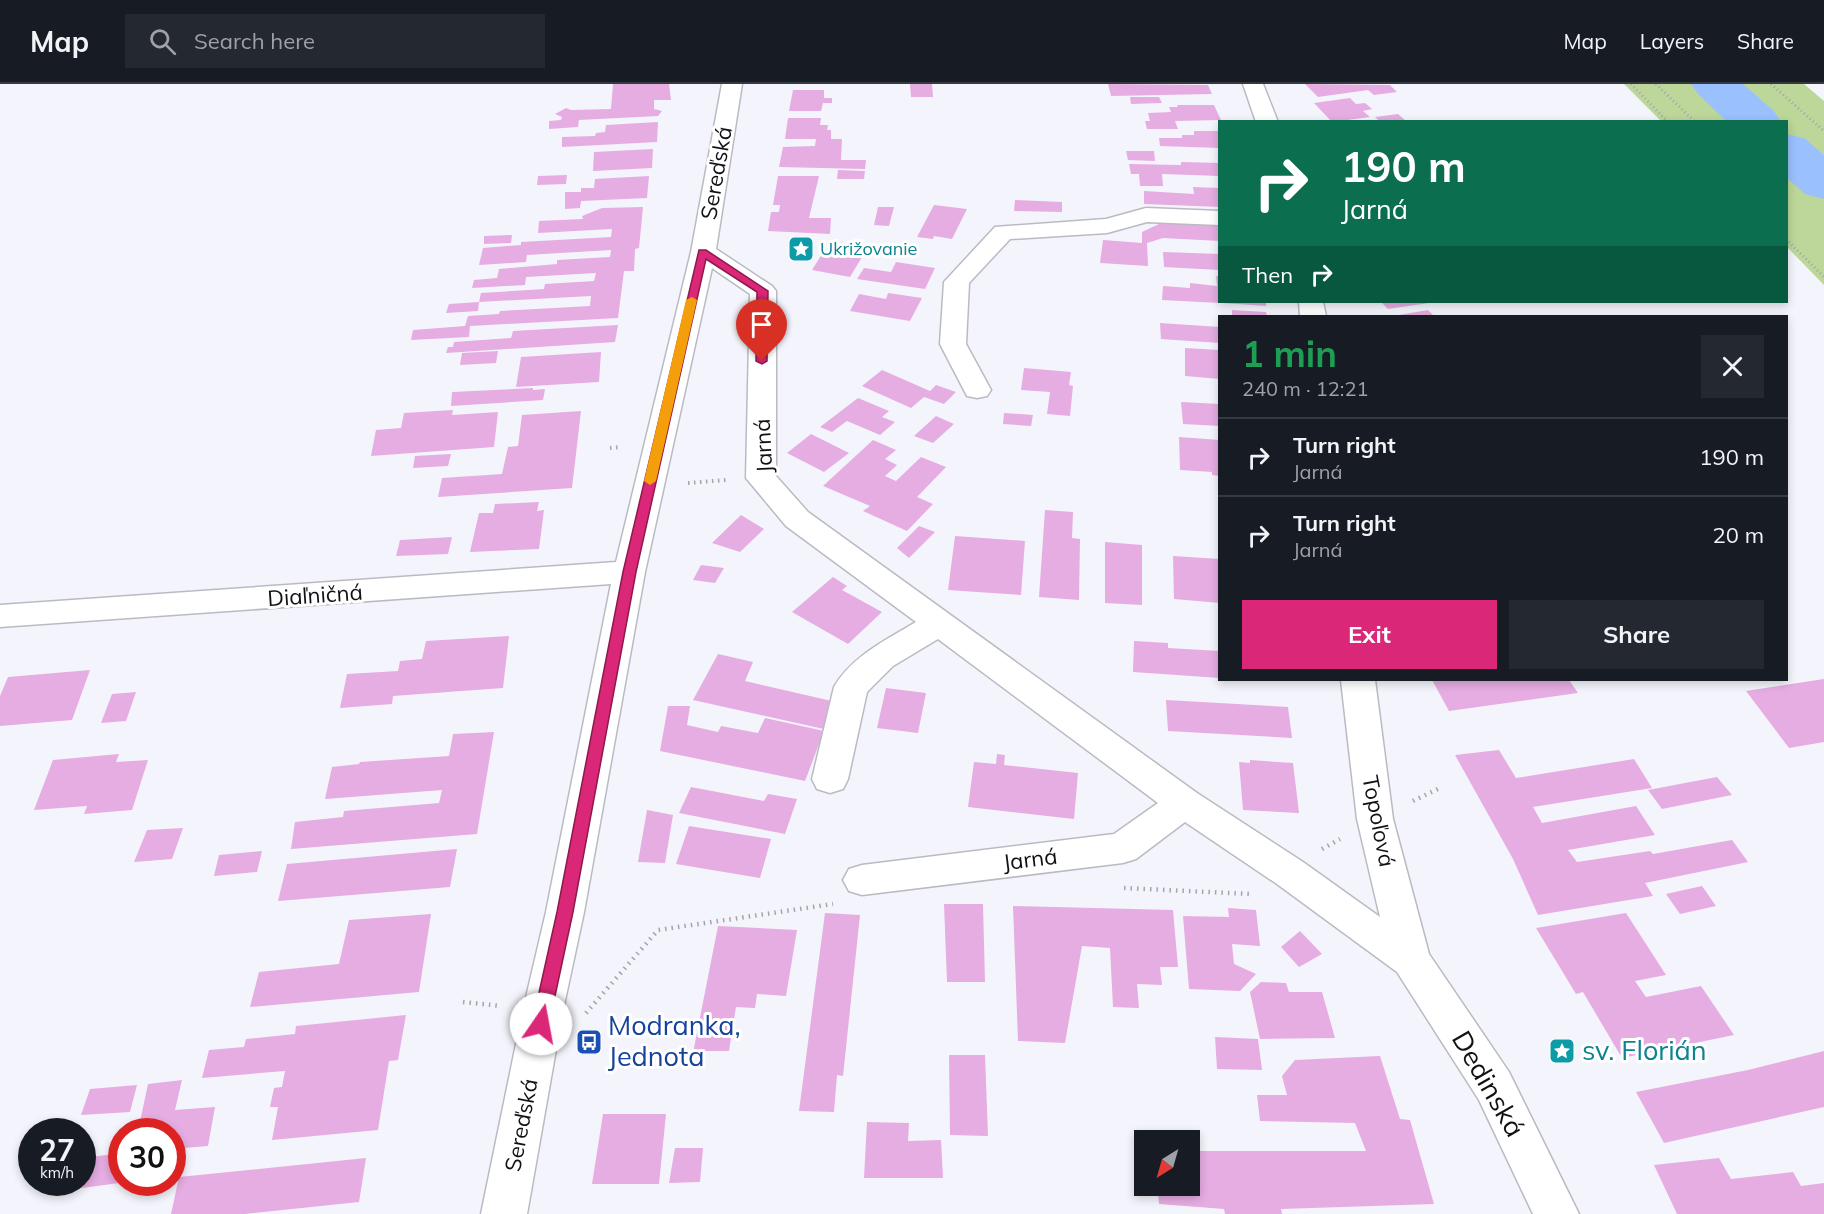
<!DOCTYPE html>
<meta charset="utf-8">
<style>
body{margin:0;font-family:Mulish,sans-serif;background:#242831;color:#f1f3f6;height:100vh;display:flex;flex-direction:column;font-size:22px;white-space:nowrap}
*{box-sizing:border-box;margin:0}
p{font-size:20px;color:#9ea1a6}
.icon{flex:none;width:33px;height:33px;fill:none;stroke:currentColor;stroke-width:2;stroke-linecap:round;stroke-linejoin:round}
.map{position:relative;flex:1;overflow:hidden}
.side{position:absolute;left:1218px;top:231px;width:570px;height:366px;display:flex;flex-direction:column;background:#171b24;border-radius:0px;box-shadow:0 3px 9px #0003}
.side>*{flex:none}
.hud{position:absolute;left:1218px;top:36px;width:570px;height:183px;border-radius:0px;box-shadow:0 3px 9px #0003;background:#0b6e4f;color:#fff;overflow:hidden}
.needle{width:39px;rotate:217deg}
.tools{position:absolute;left:1134px;top:1046px;display:grid;gap:12px}
.tools a{display:grid;place-items:center;width:66px;height:66px;border-radius:0px;background:#171b24;box-shadow:0 3px 9px #0003;font-size:30px}
.speed{position:absolute;left:18px;top:1034px;display:flex;gap:12px;font-size:30px;font-weight:700;text-align:center}
.speed>*{display:grid;place-content:center;width:78px;height:78px;border-radius:50%;background:#171b24;box-shadow:0 3px 9px #0003;line-height:1}
.speed small{font-size:15px;font-weight:400}
.speed .limit{border:9px solid #d22;background:#fff;color:#111}
.pin{position:absolute;display:grid;place-items:center;width:51px;height:51px;color:#fff;margin:-62px -26px;border-radius:50% 50% 50% 0;rotate:-45deg;box-shadow:0 0 6px #0007}
.pin .icon{rotate:45deg}
.me{position:absolute;width:66px;margin:-33px;rotate:12deg;stroke-linejoin:round;filter:drop-shadow(0 0 4px #0008)}
.turn{display:flex;align-items:center;gap:21px;height:126px;padding:0 24px;font-size:27px}
.turn .icon{width:78px;height:78px;stroke-width:2.5}
.turn b{display:block;font-size:42px;line-height:51px}
.then{display:flex;align-items:center;height:57px;padding:0 24px;background:#0003;gap:12px;font-size:22px}
.round{display:grid;place-items:center;flex:none;width:63px;height:63px;border-radius:0px;background:#242831}
.headline{display:flex;align-items:center;justify-content:space-between;height:102px;padding:0 24px}
h1{font-size:36px;font-weight:700;line-height:45px;color:#1e9e55}
.action{display:flex;gap:12px;margin-top:auto;padding:12px 24px}
.action a{flex:1;height:69px;border-radius:0px;background:#db2777;color:#fff;font-size:24px;font-weight:700;line-height:69px;text-align:center}
.action a+a{background:#242831;color:#f1f3f6}
ul{padding:0;list-style:none}
li{display:flex;align-items:center;gap:18px;height:78px;padding:0 24px;border-top:2px solid #363941}
li div{flex:1}
li b{display:block;font-size:22px}
li em{font-style:normal}
header{display:flex;align-items:center;gap:36px;box-sizing:border-box;height:84px;padding:0 30px;background:#171b24;border-bottom:2px solid #363941}
header strong{font-size:28px}
nav{display:flex;gap:33px;margin-inline-start:auto;font-size:21px}
.search{width:420px;height:54px;background:#242831;display:flex;align-items:center;gap:15px;box-sizing:border-box;padding:0 21px;border-radius:0px;color:#9ea1a6;font-size:22px}
.map>svg:first-child{display:block}
.green{fill:#bcd799}
.lines{fill:none;stroke-linecap:round;stroke-linejoin:round}
.river{fill:#9ac1fd;fill-rule:evenodd}
.building{fill:#e6ade2}
.minor-casing{stroke:#babac2;stroke-width:3}
.path-far2{stroke:#a4a4aa;stroke-width:3;stroke-dasharray:1 3;stroke-linecap:butt}
.path-far1{stroke:#a4a4aa;stroke-width:4;stroke-dasharray:1.5 4.5;stroke-linecap:butt}
.path{stroke:#a4a4aa;stroke-width:4.5;stroke-dasharray:1.5 5;stroke-linecap:butt}
.minor{fill:#fff;fill-rule:evenodd}
.route{fill:#db2777;stroke:#8e194d;stroke-width:1.5}
.slow{fill:#f59e0b}
.labels{text-anchor:middle;stroke-width:6;stroke-linejoin:round;paint-order:stroke}
.far-culture-label{font-size:18px;fill:#0d838f;stroke:#fff;text-anchor:start}
.street-label{font-size:22px;fill:#111114;stroke:#fff}
.near-transit-label{font-size:27px;fill:#164399;stroke:#fff;text-anchor:start}
.near-culture-label{font-size:27px;fill:#0d838f;stroke:#fff;text-anchor:start}
.near-street-label{font-size:27px;fill:#111114;stroke:#fff}
</style>
<header>
<strong>Map</strong>
<div class="search"><svg class="icon" aria-label="search" viewBox="0 0 24 24"><circle cx="10" cy="10" r="6"/><path d="M15 15l6 6"/></svg>Search here</div>
<nav><a>Map</a><a>Layers</a><a>Share</a></nav>
</header>
<div class="map">
<svg width="1824" height="1130" viewBox="0 0 1824 1130">
<rect width="100%" height="100%" fill="#f4f4fc"/>
<polygon class="green" points="1624,0 1804,0 1824,17 1824,201 1787,163 1786,38 1661,37"/>
<g class="lines">
<g class="river">
<polygon points="1691,0 1743,0 1774,27 1781,38 1727,38 1698,10"/>
<polygon points="1786,50 1804,54 1824,71 1824,115 1805,110 1786,93"/>
</g>
</g>
<g class="building">
<polygon points="613,0 669,0 671,16 654,16 654,25 662,27 658,32 579,36 578,43 549,45 549,37 561,36 562,33 555,30 566,24 571,26 611,25"/>
<polygon points="910,0 932,0 933,13 911,13"/>
<polygon points="1108,0 1208,1 1212,10 1111,12"/>
<polygon points="1305,0 1390,1 1397,8 1374,11 1368,6 1318,13"/>
<polygon points="793,6 824,6 824,14 832,14 832,19 823,19 821,27 789,27"/>
<polygon points="1130,13 1159,13 1162,19 1131,20"/>
<polygon points="1350,14 1356,20 1365,19 1372,25 1363,27 1370,33 1332,38 1314,19"/>
<polygon points="1177,21 1214,21 1221,36 1175,37 1178,45 1147,45 1145,37 1150,37 1148,29 1171,28 1169,23 1178,23"/>
<polygon points="1398,30 1406,37 1380,38 1375,33"/>
<polygon points="788,34 821,34 820,41 828,41 827,46 831,46 831,55 842,55 841,76 866,76 865,85 779,83 783,63 815,62 816,55 785,55"/>
<polygon points="658,38 657,58 562,63 562,53 595,52 596,49 605,48 606,41"/>
<polygon points="1194,47 1220,47 1220,64 1160,62 1159,54 1182,54 1182,51 1194,51"/>
<polygon points="653,65 652,84 593,87 594,68"/>
<polygon points="1126,67 1154,67 1155,77 1128,76"/>
<polygon points="1181,78 1220,79 1220,92 1162,90 1163,102 1140,102 1139,90 1131,90 1129,80 1181,81"/>
<polygon points="838,86 865,87 864,95 837,95"/>
<polygon points="567,91 566,100 537,101 538,92"/>
<polygon points="649,92 647,114 581,117 580,124 565,125 565,108 581,108 581,104 594,104 595,95"/>
<polygon points="778,92 819,92 809,134 831,134 830,150 768,147 771,128 779,128 780,121 773,121"/>
<polygon points="1193,103 1220,104 1220,123 1144,120 1144,107 1194,110"/>
<polygon points="1015,116 1062,118 1062,128 1014,127"/>
<polygon points="934,121 967,125 952,155 934,152 933,155 917,153"/>
<polygon points="643,123 639,164 635,165 634,187 624,187 618,234 470,242 469,253 411,256 413,246 465,242 468,232 499,230 500,227 590,222 591,212 479,218 478,227 446,229 449,220 479,218 481,209 544,205 545,200 594,197 596,189 526,193 525,201 472,204 474,196 497,194 499,185 557,180 557,176 610,173 611,166 527,171 526,178 479,181 483,164 521,161 521,158 611,153 612,145 538,149 539,137 583,135 582,132 602,124"/>
<polygon points="878,123 894,123 889,142 874,141"/>
<polygon points="1161,139 1220,142 1220,157 1163,154 1147,159 1148,182 1100,179 1103,156 1142,159 1142,148"/>
<polygon points="512,151 511,159 484,160 484,152"/>
<polygon points="824,167 862,173 850,193 812,186"/>
<polygon points="1163,168 1220,170 1220,186 1164,183"/>
<polygon points="896,178 935,184 925,205 857,195 864,184 891,188"/>
<polygon points="1216,192 1220,193 1220,219 1162,216 1163,202 1190,204 1190,199 1217,202"/>
<polygon points="888,209 922,214 910,237 850,227 859,210 886,215"/>
<polygon points="1223,218 1266,218 1266,222 1223,219"/>
<polygon points="1381,218 1429,218 1429,219 1388,225"/>
<polygon points="1232,226 1266,228 1267,232 1232,232"/>
<polygon points="1428,226 1434,232 1399,232 1399,231"/>
<polygon points="1160,239 1220,243 1220,259 1161,255"/>
<polygon points="618,241 615,258 446,269 448,263 453,263 454,258 511,254 513,247"/>
<polygon points="1185,264 1220,266 1220,295 1185,292"/>
<polygon points="498,267 496,279 460,281 462,269"/>
<polygon points="601,268 599,298 516,303 521,273"/>
<polygon points="1024,284 1071,288 1069,301 1073,302 1070,332 1047,330 1050,308 1021,306"/>
<polygon points="882,286 930,307 936,301 956,308 944,320 924,313 911,324 862,302"/>
<polygon points="533,304 533,306 545,305 543,316 451,322 452,308"/>
<polygon points="858,314 889,327 882,333 895,338 880,351 847,337 832,348 820,343"/>
<polygon points="1181,318 1220,320 1220,342 1183,340"/>
<polygon points="453,326 452,331 498,328 494,363 371,372 376,346 401,344 404,329"/>
<polygon points="581,327 572,404 438,413 442,394 502,390 508,363 518,362 522,331"/>
<polygon points="1004,329 1033,331 1031,342 1003,340"/>
<polygon points="936,332 954,340 933,359 914,352"/>
<polygon points="811,350 849,369 824,388 787,369"/>
<polygon points="1179,353 1220,356 1220,392 1212,391 1212,388 1180,386"/>
<polygon points="873,356 896,366 885,375 897,381 885,392 896,397 921,373 946,383 917,413 933,420 907,447 863,427 870,422 823,402"/>
<polygon points="451,370 448,382 413,384 415,372"/>
<polygon points="539,418 537,427 544,426 539,465 470,468 479,429 493,429 495,420"/>
<polygon points="1045,426 1073,428 1072,454 1080,455 1079,516 1039,513"/>
<polygon points="741,431 764,445 740,468 712,459"/>
<polygon points="919,442 935,448 909,474 897,464"/>
<polygon points="955,452 1025,457 1021,511 948,506"/>
<polygon points="452,453 448,470 396,472 400,456"/>
<polygon points="1105,458 1142,461 1142,521 1105,519"/>
<polygon points="1173,472 1220,475 1220,519 1174,515"/>
<polygon points="701,481 724,484 715,499 693,496"/>
<polygon points="833,493 847,502 842,506 882,528 848,560 792,528"/>
<polygon points="509,552 503,604 393,612 392,620 340,624 347,590 398,587 400,577 422,575 426,557"/>
<polygon points="1134,557 1168,559 1168,564 1220,567 1220,594 1133,588"/>
<polygon points="718,570 753,578 745,597 836,618 824,645 693,616"/>
<polygon points="90,586 72,636 0,642 0,612 8,593"/>
<polygon points="1824,595 1824,658 1789,664 1746,607"/>
<polygon points="1432,596 1569,596 1578,609 1449,627"/>
<polygon points="886,604 926,609 918,649 877,644"/>
<polygon points="136,608 126,637 101,639 112,610"/>
<polygon points="1166,616 1288,623 1292,654 1168,647"/>
<polygon points="668,622 690,622 687,641 718,648 721,642 758,649 765,634 824,647 805,697 660,667"/>
<polygon points="494,648 477,750 291,765 295,738 343,733 344,727 439,719 442,706 325,715 332,683 359,680 360,678 449,672 453,650"/>
<polygon points="1499,666 1516,694 1634,675 1652,704 1533,723 1542,739 1636,722 1655,751 1568,766 1577,778 1650,767 1653,770 1732,756 1748,778 1645,799 1653,812 1538,831 1513,775 1455,671"/>
<polygon points="119,670 116,678 148,676 132,726 84,730 87,722 34,726 53,676"/>
<polygon points="997,670 1005,671 1004,681 1078,689 1074,735 968,723 974,678 996,680"/>
<polygon points="1250,676 1293,679 1299,729 1243,726 1239,678 1250,679"/>
<polygon points="1717,693 1732,711 1662,725 1648,706"/>
<polygon points="691,703 764,717 768,710 797,715 785,750 679,729"/>
<polygon points="647,726 673,731 665,779 638,778"/>
<polygon points="689,742 771,755 760,794 676,780"/>
<polygon points="183,744 172,775 134,778 147,746"/>
<polygon points="457,765 450,803 278,817 287,780"/>
<polygon points="262,767 257,788 214,792 219,771"/>
<polygon points="1702,802 1716,822 1680,830 1666,810"/>
<polygon points="944,820 983,820 985,898 947,898"/>
<polygon points="1013,822 1173,826 1178,883 1160,883 1162,901 1137,900 1139,924 1113,923 1110,864 1082,862 1065,959 1018,957"/>
<polygon points="1228,824 1256,826 1260,862 1232,860 1234,880 1256,890 1240,907 1189,905 1183,832 1229,833"/>
<polygon points="825,829 860,831 843,992 837,991 834,1028 799,1027"/>
<polygon points="1626,829 1666,891 1635,897 1646,913 1701,902 1734,951 1622,974 1583,908 1576,910 1536,844"/>
<polygon points="431,830 419,908 250,923 259,888 339,880 349,836"/>
<polygon points="718,842 797,846 786,912 757,910 755,924 736,923 729,967 697,967 693,969"/>
<polygon points="1300,847 1322,870 1299,883 1281,863"/>
<polygon points="1261,898 1286,899 1289,908 1322,908 1335,954 1260,955 1250,908"/>
<polygon points="406,931 398,976 389,977 378,1046 272,1056 278,1023 270,1023 274,1004 282,1003 285,987 202,994 209,966 244,963 246,955 295,950 296,942"/>
<polygon points="1215,953 1258,955 1262,986 1217,985"/>
<polygon points="1824,967 1824,1023 1664,1059 1636,1008 1748,986"/>
<polygon points="949,971 985,971 988,1052 950,1051"/>
<polygon points="1380,972 1400,1035 1410,1036 1434,1120 1281,1125 1282,1130 1225,1130 1224,1125 1159,1120 1157,1101 1190,1101 1190,1067 1366,1067 1355,1039 1260,1037 1257,1011 1287,1011 1282,992 1295,976"/>
<polygon points="182,996 175,1026 215,1023 208,1062 172,1065 172,1047 138,1047 148,1000"/>
<polygon points="137,1001 130,1028 81,1031 90,1005"/>
<polygon points="603,1030 666,1030 659,1100 592,1100"/>
<polygon points="867,1038 909,1039 908,1057 941,1056 943,1094 864,1094"/>
<polygon points="675,1064 703,1064 700,1098 669,1099"/>
<polygon points="122,1069 119,1099 53,1108 56,1098 82,1098 82,1074"/>
<polygon points="366,1074 359,1118 245,1130 171,1130 179,1093"/>
<polygon points="1719,1074 1731,1095 1793,1088 1801,1102 1824,1099 1824,1130 1677,1130 1654,1081"/>
</g>
<g class="lines">
<g class="minor-casing">
<g id="minor">
<path d="M722,0h20l-26,165 56,37 4,5v185l32,36 389,281 106,69 77,55 -23,-98 -16,-139h34l18,139 36,135 80,118 70,142h-46l-54,-114 -82,-128 -120,-88 -92,-62 -49,37 -13,4 -261,32 -13,-4 -6,-11 6,-11 13,-4 252,-31 44,-31 -220,-164 -45,27 -26,26 -19,87 -5,10 -13,4 -13,-4 -5,-10 22,-92c18,-31 52,-47 82,-65l-130,-96 -40,-48 4,-184 -38,-26 -67,304 -61,340 -21,98 -36,204h-46l42,-204 23,-98 65,-328 -611,43v-22l616,-43 75,-310z"/>
<polygon points="1243,0 1263,0 1278,38 1256,38"/>
<polygon points="1146,124 1220,127 1220,141 1147,138 1107,149 1010,155 969,199 966,260 991,306 987,312 977,314 967,312 940,260 944,198 995,143 1106,135"/>
<polygon points="1299,218 1323,218 1326,232 1300,232"/>
</g>
</g>
<g class="path-far2">
<polyline points="1631,0 1668,38"/>
<polyline points="1656,0 1695,38"/>
<polyline points="1771,0 1824,47"/>
<polyline points="1786,155 1824,193"/>
</g>
<g class="path-far1">
<polyline points="610,364 620,363"/>
<polyline points="688,399 726,396"/>
</g>
<g class="path">
<polyline points="1413,717 1442,703"/>
<polyline points="1322,765 1340,755"/>
<polyline points="1124,804 1251,810"/>
<polyline points="463,918 501,922"/>
<polyline points="586,929 658,846 833,820"/>
</g>
<use href="#minor" class="minor"/>
</g>
<polygon class="route" points="699,166 706,166 768,207 767,277 762,280 756,277 757,208 706,175 636,488 573,828 549,940 547,946 541,948 535,946 532,940 557,828 623,488"/>
<polygon class="slow" points="692,213 697,216 656,397 650,401 644,397 686,216"/>
<defs>
<g id="sight-square" transform="scale(1.35)"><rect x="-9" y="-9" width="18" height="18" rx="4" fill="#0f9aa8" stroke="#fff"/><path d="M0-6L1.8-2.2L6-1.7L2.9 1.2L3.7 5.4L0 3.3L-3.7 5.4L-2.9 1.2L-6-1.7L-1.8-2.2Z" fill="#fff"/></g>
<g id="bus-square" transform="scale(1.35)"><rect x="-9" y="-9" width="18" height="18" rx="4" fill="#1a4fb4" stroke="#fff"/><path d="M-5-6H5V4H4V6H2V4H-2V6H-4V4H-5ZM-3.5-4V0h7V-4ZM-3.5 1.2v1.5H-2V1.2ZM2 1.2v1.5H3.5V1.2Z" fill="#fff"/></g>
</defs>
<g fill-rule="evenodd">
<use href="#sight-square" x="801" y="165"/>
<use href="#bus-square" x="589" y="958"/>
<use href="#sight-square" x="1562" y="967"/>
</g>
<g class="labels">
<g class="far-culture-label">
<text x="820" y="171">Ukrižovanie</text>
</g>
<g class="street-label">
<text transform="translate(716 89) rotate(-80)" y="8">Sereďská</text>
<text transform="translate(763 362) rotate(-93)" y="8">Jarná</text>
<text transform="translate(315 511) rotate(-4)" y="8">Diaľničná</text>
<text transform="translate(1379 737) rotate(79)" y="8">Topoľová</text>
<text transform="translate(1030 775) rotate(-7)" y="8">Jarná</text>
<text transform="translate(521 1041) rotate(-79)" y="8">Sereďská</text>
</g>
<g class="near-transit-label">
<text x="608" y="951">Modranka,<tspan x="608" dy="31">Jednota</tspan></text>
</g>
<g class="near-culture-label">
<text x="1582" y="976">sv. Florián</text>
</g>
<g class="near-street-label">
<text transform="translate(1488 1000) rotate(60)" y="9">Dedinská</text>
</g>
</g>
</svg>
<div class="tools">
<a><svg class="needle" viewBox="-14 -14 28 28"><path d="M0-13l5 13h-10z" fill="#e53935"/><path d="M0 13l5-13h-10z" fill="#9ea1a6"/></svg></a>
</div>
<div class="speed"><div>27<small>km/h</small></div><div class="limit">30</div></div>
<div class="pin" style="left:762px;top:277px;background:#d93025"><svg class="icon" aria-label="arrive" viewBox="0 0 24 24"><path d="M6 21V4h12l-3 4 3 4H6"/></svg></div>
<svg class="me" style="left:541px;top:940px" viewBox="-20 -20 40 40"><circle r="19" fill="#fff"/><path d="M0-13L10 11 0 6-10 11z" fill="#db2777"/></svg>
<div class="hud">
<div class="turn"><svg class="icon" aria-label="right" viewBox="0 0 24 24"><path d="M7 20v-9h11M14 6l5 5-5 5"/></svg><div><b>190 m</b>Jarná</div></div>
<div class="then">Then<svg class="icon" aria-label="right" viewBox="0 0 24 24"><path d="M7 20v-9h11M14 6l5 5-5 5"/></svg></div>
</div>
<section class="side">
<div class="headline"><div><h1>1 min</h1><p>240 m · 12:21</p></div><a class="round"><svg class="icon" aria-label="close" viewBox="0 0 24 24"><path d="M6 6l12 12M18 6L6 18"/></svg></a></div>
<ul>
<li><svg class="icon" aria-label="right" viewBox="0 0 24 24"><path d="M7 20v-9h11M14 6l5 5-5 5"/></svg><div><b>Turn right</b><p>Jarná</p></div><em>190 m</em></li>
<li><svg class="icon" aria-label="right" viewBox="0 0 24 24"><path d="M7 20v-9h11M14 6l5 5-5 5"/></svg><div><b>Turn right</b><p>Jarná</p></div><em>20 m</em></li>
</ul>
<div class="action"><a>Exit</a><a>Share</a></div>
</section>
</div>
